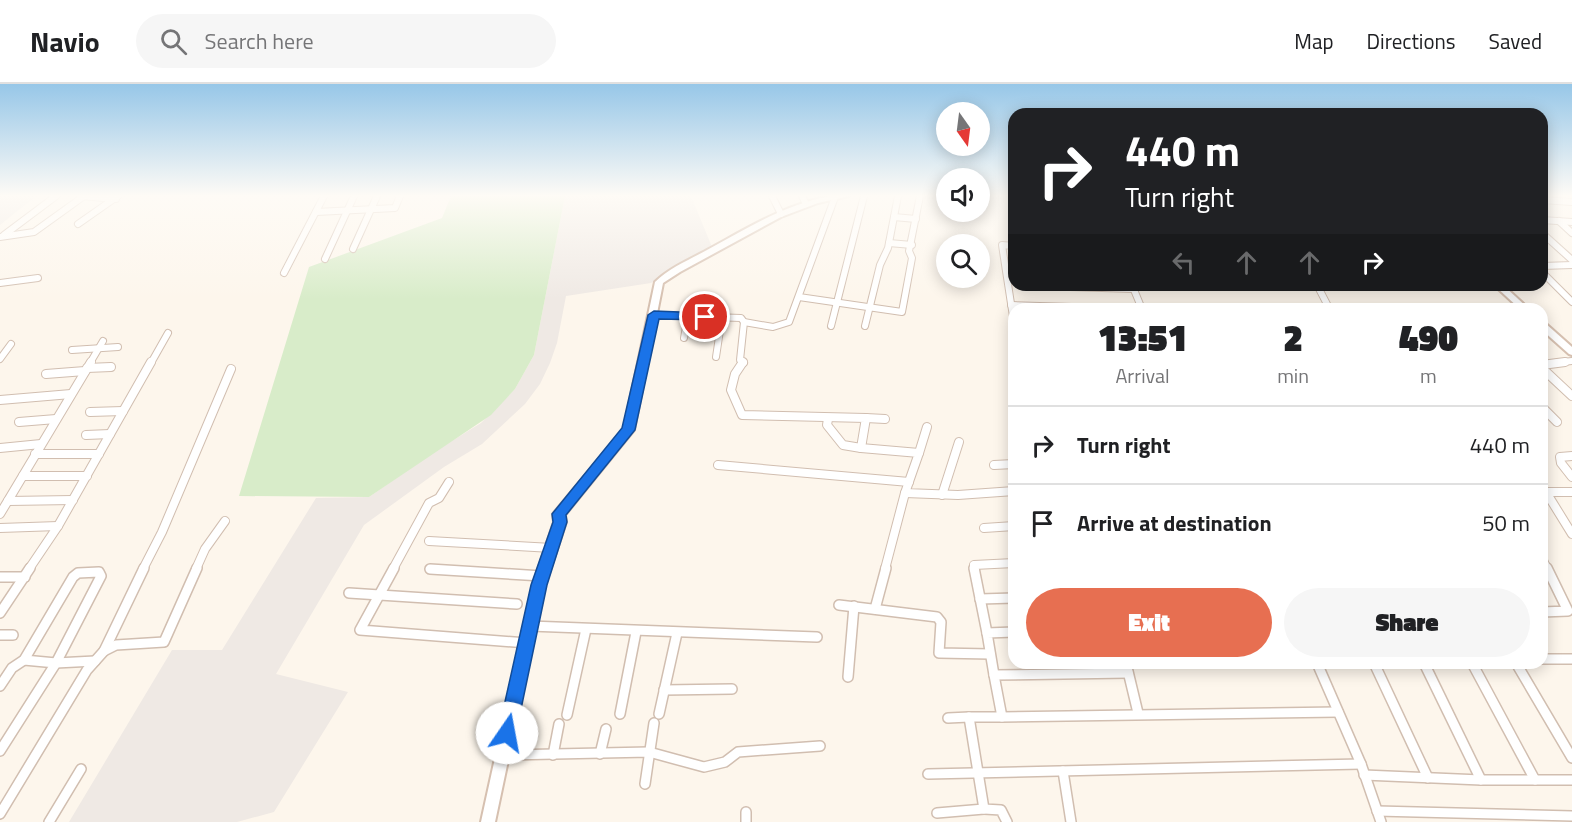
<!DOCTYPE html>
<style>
body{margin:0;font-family:"Titillium Web",sans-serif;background:#f6f6f6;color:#202124;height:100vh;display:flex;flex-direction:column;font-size:22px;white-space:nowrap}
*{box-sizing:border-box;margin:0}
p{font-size:20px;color:#757577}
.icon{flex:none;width:33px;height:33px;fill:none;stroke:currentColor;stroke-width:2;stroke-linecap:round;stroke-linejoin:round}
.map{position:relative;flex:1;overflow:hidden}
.sheet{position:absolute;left:1008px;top:219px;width:540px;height:366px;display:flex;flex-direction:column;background:#fff;border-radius:18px;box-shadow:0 3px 15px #0003}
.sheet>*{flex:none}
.banner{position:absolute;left:1008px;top:24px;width:540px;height:183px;border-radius:18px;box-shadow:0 3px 15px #0003;background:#202124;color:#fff;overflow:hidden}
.needle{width:39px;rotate:166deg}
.buttons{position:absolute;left:936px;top:18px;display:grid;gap:12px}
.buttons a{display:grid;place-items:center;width:54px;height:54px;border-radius:50%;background:#fff;box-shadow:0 3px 15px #0003;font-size:30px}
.pin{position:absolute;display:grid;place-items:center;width:51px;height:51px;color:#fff;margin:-26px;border:3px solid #fff;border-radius:50%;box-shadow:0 2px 6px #0007}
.me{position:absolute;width:66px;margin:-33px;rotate:12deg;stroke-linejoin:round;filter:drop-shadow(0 0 4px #0008)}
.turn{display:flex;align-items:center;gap:21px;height:126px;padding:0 18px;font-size:27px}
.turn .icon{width:78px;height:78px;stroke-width:2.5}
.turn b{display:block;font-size:42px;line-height:51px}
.lanes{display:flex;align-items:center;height:57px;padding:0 18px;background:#0003;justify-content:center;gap:30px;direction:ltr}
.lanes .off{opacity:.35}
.eta{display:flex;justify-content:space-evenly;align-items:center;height:102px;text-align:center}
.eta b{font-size:36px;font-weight:800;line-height:42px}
.button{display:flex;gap:12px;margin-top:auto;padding:12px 18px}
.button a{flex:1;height:69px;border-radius:36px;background:#e76f51;color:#fff;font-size:24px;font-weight:800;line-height:69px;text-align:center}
.button a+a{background:#f6f6f6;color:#202124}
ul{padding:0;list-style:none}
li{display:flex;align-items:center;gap:18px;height:78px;padding:0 18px;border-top:2px solid #e0e0e0}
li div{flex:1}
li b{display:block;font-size:22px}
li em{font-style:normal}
header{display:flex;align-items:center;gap:36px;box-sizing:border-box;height:84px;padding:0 30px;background:#fff;border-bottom:2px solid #e0e0e0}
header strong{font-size:28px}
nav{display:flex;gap:33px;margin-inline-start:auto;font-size:21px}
.search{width:420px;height:54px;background:#f6f6f6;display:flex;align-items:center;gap:15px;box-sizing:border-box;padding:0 21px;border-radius:33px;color:#757577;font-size:22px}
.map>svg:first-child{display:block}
.industrial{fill:#efe9e4}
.green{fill:#d8ecc9}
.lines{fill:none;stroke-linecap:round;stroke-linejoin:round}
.street-far2-casing{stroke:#d1beb0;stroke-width:8}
.street-far1-casing{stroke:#d1beb0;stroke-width:10}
.street-casing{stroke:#d1beb0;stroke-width:12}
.secondary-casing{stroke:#d6c0b0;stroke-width:4}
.street-far2{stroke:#fff;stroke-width:6}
.street-far1{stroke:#fff;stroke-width:8}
.street{stroke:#fff;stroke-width:9}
.secondary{fill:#fff;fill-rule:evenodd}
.route{fill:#1a73e8;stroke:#114b97;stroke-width:1.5}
</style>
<header>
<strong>Navio</strong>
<div class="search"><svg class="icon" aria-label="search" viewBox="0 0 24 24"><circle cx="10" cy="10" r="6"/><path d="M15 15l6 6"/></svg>Search here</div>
<nav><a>Map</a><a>Directions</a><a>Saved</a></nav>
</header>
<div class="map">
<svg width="1572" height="738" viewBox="0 0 1572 738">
<rect width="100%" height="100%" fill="#fdf6ec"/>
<g class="industrial">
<polygon points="0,112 36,112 0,141"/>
<polygon points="565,112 691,112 712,163 651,199 566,212 557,259 550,279 540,300 525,320 482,360 444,383 364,441 276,590 348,608 274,728 237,738 69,738 172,566 222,566 316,414 369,413 434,368 481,339 515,305 534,271"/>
</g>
<polygon class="green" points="451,112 565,112 534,271 515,305 491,331 369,413 239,412 309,183 442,134"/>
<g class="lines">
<g class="street-far2-casing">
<g id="street-far2">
<polyline points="81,112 116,115"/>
<polyline points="772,112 781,130"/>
<polyline points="802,112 806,120"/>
<polyline points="1542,116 1572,118"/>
<polyline points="316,128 395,124 400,112"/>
<polyline points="894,133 916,135"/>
<polyline points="1542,136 1572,138"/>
<polyline points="1559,137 1572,149"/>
<polyline points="78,140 118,112"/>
<polyline points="1542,149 1572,176"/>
<polyline points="4,151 56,112"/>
<polyline points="0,153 34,148 84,112"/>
<polyline points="889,159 912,161"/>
<polyline points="1014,162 1002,161 1014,239"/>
<polyline points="353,165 377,112"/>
<polyline points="325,175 354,112"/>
<polyline points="1542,182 1572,181"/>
<polyline points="1542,188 1572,218"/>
<polyline points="284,189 324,112"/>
<polyline points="0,199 38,194"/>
<polyline points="1132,201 1142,225"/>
<polyline points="1317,201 1328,222 1334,225"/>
<polyline points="1070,203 1134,205"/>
<polyline points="799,213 902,228 912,174 909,167 920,112"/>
<polyline points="1011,221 1135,225"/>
<polyline points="654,231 741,234 744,238 773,243 789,238 835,113"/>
<polyline points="831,242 864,112"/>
<polyline points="865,242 880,181 888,164 898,112"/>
<polyline points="684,254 688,232"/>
<polyline points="72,266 118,263"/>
<polyline points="716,273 722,233"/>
<polyline points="0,275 11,260"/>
<polyline points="90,279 103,257"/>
<polyline points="151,279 168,249"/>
<polyline points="744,279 740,276 744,238"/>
<polyline points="1554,279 1572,277"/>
</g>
</g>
<g class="street-far1-casing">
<g id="street-far1">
<polyline points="743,278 735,290 731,306 742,331 866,334 861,364 919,369 905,409 958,411 1014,407"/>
<polyline points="1542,281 1565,278"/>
<polyline points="87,284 111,283"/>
<polyline points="1542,284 1572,312"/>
<polyline points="46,290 85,287"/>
<polyline points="0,316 71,310"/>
<polyline points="1542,323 1557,338"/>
<polyline points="90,328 123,327"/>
<polyline points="866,334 885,335"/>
<polyline points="828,335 827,341 843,361 861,364"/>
<polyline points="19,338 56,335"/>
<polyline points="86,351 110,350"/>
<polyline points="0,364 41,360"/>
<polyline points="919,369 927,343"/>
<polyline points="35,370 99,370"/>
<polyline points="1572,372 1560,373 1561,379 1572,393"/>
<polyline points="718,381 909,398"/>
<polyline points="994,381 1014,380"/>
<polyline points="23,392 87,392"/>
<polyline points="1572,408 1546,408 1572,450"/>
<polyline points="942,411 959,358"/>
<polyline points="8,417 73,416"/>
<polyline points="0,430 91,278"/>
<polyline points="0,444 58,442"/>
<polyline points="984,444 1014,442"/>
<polyline points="429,457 552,464"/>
<polyline points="1542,474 1547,485"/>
<polyline points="29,485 58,442 151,278"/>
<polyline points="143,485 162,448 231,285"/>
<polyline points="196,485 205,465 225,437"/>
<polyline points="393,485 429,419 439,414 449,398"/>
<polyline points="885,485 905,409"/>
<polyline points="975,485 974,481 1014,479"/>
</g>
</g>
<g class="street-casing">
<g id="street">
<polyline points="394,484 360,546 527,559"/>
<polyline points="974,484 987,549"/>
<polyline points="430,485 542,492"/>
<polyline points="0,493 25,493"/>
<polyline points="349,509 517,520"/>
<polyline points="980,515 1014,514"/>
<polyline points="839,521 937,533 941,538 939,569 990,570"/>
<polyline points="875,525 886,484"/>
<polyline points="1542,528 1568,527 1547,484"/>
<polyline points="0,529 30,484"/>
<polyline points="530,542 817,553"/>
<polyline points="0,551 13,551"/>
<polyline points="104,567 144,484"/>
<polyline points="1542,575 1572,575"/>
<polyline points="24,576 56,579 95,577"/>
<polyline points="1126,579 1138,629"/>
<polyline points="1317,579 1361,680 1381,738"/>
<polyline points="1374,579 1428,694"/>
<polyline points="1424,579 1481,696"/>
<polyline points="1472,579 1535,696"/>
<polyline points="1516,579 1572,674"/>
<polyline points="994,591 987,549 1014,548"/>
<polyline points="848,593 854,522"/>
<polyline points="0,602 12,584 24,576 73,493 78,489 99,488 101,492 56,579 0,667"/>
<polyline points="664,606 732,605"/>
<polyline points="620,630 636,548"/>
<polyline points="659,630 677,549"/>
<polyline points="567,631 586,545"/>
<polyline points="1002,633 1338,628"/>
<polyline points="948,634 969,633"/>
<polyline points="600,670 606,645"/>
<polyline points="502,671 649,668 704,683 725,678 738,668 820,662"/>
<polyline points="553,671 559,640"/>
<polyline points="1063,687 1071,738"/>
<polyline points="928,690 1361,680"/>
<polyline points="1364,691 1481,696 1572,696"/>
<polyline points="645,700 654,639"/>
<polyline points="1377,727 1572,732"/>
<polyline points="746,728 746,738"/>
<polyline points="937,729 984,725"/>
<polyline points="0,730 87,586 104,567 116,561 164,558 197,484"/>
<polyline points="49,738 81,685"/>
<polyline points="1007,738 1001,726 984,725 969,633 1002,633 994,591 1128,589"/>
</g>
</g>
<g class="secondary-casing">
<g id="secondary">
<path d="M831,112h18l-31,7 -37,14 -101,55 -17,11 -29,147 -69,85 1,7 -21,63 -50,237h-14l52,-237 21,-63 -1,-8 71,-85 31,-147c14,-14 34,-22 52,-32 39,-21 78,-46 124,-54z"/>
<polygon points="1494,201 1503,201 1529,225 1520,225"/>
<polygon points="1542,238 1545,239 1572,263 1572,271 1569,270 1542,246"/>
</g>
</g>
<use href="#street-far2" class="street-far2"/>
<use href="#street-far1" class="street-far1"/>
<use href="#street" class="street"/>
<use href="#secondary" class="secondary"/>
</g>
<linearGradient id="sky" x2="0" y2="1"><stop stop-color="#97c7e8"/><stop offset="0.52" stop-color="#fefbf6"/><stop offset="1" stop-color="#fefbf6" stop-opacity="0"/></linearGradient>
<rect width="1572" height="215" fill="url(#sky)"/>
<polygon class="route" points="654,227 705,229 711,233 705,236 659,235 635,346 566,431 567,438 547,501 516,649 513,655 507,657 501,655 498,649 531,501 553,438 552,430 622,344 648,231"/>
</svg>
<div class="buttons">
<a><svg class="needle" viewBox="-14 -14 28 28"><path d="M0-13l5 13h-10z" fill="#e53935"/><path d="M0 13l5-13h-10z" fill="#757577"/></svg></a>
<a><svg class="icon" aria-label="sound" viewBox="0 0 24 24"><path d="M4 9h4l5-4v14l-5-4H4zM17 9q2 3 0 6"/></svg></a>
<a><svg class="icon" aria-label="search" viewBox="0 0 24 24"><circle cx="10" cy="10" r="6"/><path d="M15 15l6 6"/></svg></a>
</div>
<div class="pin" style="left:705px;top:233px;background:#d93025"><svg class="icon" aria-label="arrive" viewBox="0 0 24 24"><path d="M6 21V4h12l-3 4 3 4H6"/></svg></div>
<svg class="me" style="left:507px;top:649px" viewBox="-20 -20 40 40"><circle r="19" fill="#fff"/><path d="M0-13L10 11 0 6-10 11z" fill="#1a73e8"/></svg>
<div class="banner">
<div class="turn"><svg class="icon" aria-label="right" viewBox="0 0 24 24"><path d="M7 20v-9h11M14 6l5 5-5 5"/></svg><div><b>440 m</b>Turn right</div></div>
<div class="lanes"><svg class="icon off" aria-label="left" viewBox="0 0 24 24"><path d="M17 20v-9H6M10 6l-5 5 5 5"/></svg><svg class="icon off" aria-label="ahead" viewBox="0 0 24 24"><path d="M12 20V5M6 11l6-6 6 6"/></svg><svg class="icon off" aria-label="ahead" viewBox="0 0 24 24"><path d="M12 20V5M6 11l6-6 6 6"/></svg><svg class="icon" aria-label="right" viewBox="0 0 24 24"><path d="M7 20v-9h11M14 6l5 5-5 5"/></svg></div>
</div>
<section class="sheet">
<div class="eta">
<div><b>13:51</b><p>Arrival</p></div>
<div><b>2</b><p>min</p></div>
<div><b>490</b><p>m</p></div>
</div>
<ul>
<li><svg class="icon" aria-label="right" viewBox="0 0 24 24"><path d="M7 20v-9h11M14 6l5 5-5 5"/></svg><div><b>Turn right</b></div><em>440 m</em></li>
<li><svg class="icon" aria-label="arrive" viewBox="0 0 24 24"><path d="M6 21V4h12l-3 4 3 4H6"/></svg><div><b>Arrive at destination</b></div><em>50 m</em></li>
</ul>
<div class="button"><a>Exit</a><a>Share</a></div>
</section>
</div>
